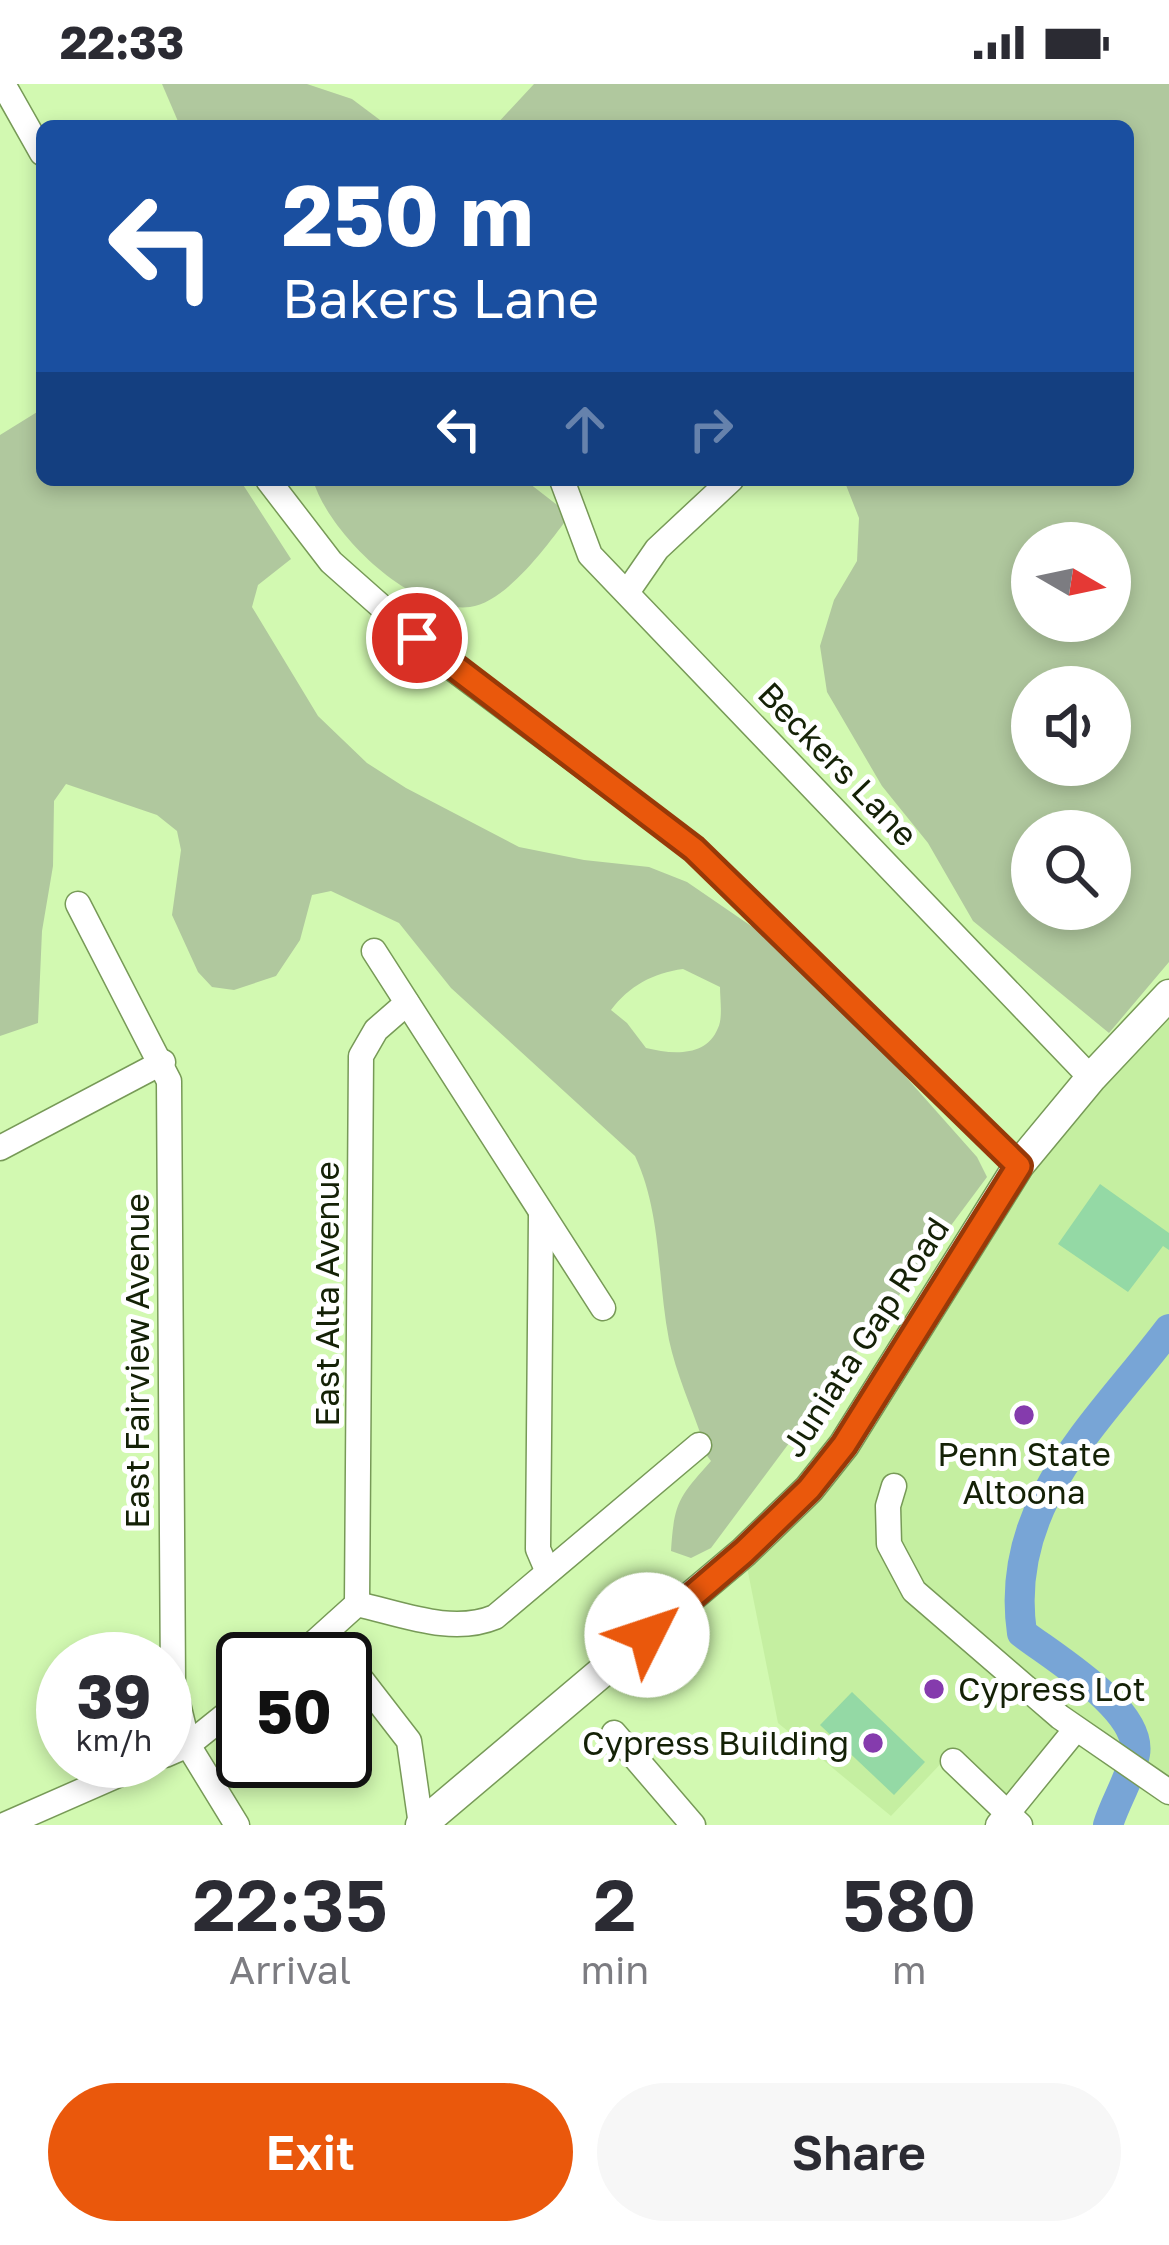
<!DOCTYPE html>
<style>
body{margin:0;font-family:"Golos Text",sans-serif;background:#f7f7f7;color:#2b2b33;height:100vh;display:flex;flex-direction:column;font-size:45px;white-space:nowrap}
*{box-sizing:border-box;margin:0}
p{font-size:39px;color:#7c7c81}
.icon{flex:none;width:66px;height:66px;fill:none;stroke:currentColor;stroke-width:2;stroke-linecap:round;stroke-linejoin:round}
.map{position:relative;height:1741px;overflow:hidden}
.side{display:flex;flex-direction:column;background:#fff;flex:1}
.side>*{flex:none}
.hud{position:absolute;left:36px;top:36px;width:1098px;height:366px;border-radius:18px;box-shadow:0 6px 18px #0003;background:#1a4fa0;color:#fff;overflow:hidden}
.needle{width:78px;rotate:99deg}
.fabs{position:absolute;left:1011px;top:438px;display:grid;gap:24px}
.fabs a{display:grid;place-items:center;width:120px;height:120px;border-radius:50%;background:#fff;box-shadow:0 6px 18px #0003;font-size:60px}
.speed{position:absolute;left:36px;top:1548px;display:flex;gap:24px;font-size:60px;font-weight:700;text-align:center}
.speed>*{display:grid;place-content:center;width:156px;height:156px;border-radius:50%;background:#fff;box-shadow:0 6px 18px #0003;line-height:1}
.speed small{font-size:30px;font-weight:400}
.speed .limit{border:6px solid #111;border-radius:18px;background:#fff;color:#111}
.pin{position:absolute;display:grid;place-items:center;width:102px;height:102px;color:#fff;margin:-51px;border:6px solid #fff;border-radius:50%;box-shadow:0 3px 12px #0007}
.me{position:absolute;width:132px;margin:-66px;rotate:49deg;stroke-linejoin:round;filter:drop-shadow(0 0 9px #0008)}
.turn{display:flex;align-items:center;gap:42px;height:252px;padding:0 48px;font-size:54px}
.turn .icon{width:156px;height:156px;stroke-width:2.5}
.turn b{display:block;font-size:84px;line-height:102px}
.lanes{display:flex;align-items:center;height:114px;padding:0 48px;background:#0003;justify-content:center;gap:60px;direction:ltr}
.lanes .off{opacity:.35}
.eta{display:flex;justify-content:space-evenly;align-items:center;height:204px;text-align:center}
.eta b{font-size:72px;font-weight:600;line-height:84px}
.cta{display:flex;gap:24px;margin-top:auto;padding:24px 48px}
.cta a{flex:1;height:138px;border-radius:72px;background:#ea580c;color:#fff;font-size:48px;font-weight:600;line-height:138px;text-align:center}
.cta a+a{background:#f7f7f7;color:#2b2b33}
.status{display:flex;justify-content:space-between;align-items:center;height:84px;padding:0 60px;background:#fff;direction:ltr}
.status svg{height:33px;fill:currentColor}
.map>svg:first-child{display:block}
.built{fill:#c5efa1}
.green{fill:#b0c89e;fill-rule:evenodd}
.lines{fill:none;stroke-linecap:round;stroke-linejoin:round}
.river{stroke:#78a5d6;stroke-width:30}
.building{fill:#94d9a5}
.minor-casing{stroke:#779a57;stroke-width:27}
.major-casing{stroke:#779a57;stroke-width:33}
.minor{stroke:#fff;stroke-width:24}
.major{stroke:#fff;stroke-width:30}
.route-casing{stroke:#983908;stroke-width:30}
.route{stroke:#ea580c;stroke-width:21}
.poi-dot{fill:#853bad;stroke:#fff;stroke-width:4.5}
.labels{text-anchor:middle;stroke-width:10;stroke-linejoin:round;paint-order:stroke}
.street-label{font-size:33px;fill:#142106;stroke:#fff}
.poi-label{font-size:33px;fill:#142106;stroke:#fff}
</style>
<div class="status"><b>22:33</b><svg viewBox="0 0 49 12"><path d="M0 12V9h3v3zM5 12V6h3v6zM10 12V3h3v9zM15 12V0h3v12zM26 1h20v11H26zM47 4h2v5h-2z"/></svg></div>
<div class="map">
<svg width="1169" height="1741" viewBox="0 0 1169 1741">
<rect width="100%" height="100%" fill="#d2f9b1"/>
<polygon class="built" points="1169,928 1169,1701 1077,1633 1007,1716 950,1670 891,1732 778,1639 747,1483 800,1435 849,1376 1051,1063"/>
<g class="green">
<polygon points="162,0 307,0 352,15 388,42 180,42"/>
<path d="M534,0h635v878l-60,71 -136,-112 -45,-78 -46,-57 -55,-94 -7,-46 14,-46 23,-39 2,-43 -15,-38h284v-354h-633zM1110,459v78h-78v-78zM1110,603v78h-78v-78zM1110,747v78h-78v-78z"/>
<path d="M42,325v71h198l51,79 -33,26 -6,22 66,109 49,47 39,25 113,59 65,13 65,7 38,15 70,48 93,84 127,143 10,20 -276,371 -20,10 -20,-7c3,-49 8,-54 40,-90l-12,-16 3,-7c-11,-32 -26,-65 -33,-98 -12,-62 -7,-126 -34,-184l-184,-168 -52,-65 -68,-32 -19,4 -12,45 -24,36 -42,14 -22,-3 -14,-15 -26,-57 9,-65 -4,-19 -20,-16 -91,-31 -12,17 -1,65 -11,65 -4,92 -38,13v-601zM683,885l37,18c0,12 3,31 -2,41 -12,30 -47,26 -72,20l-19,-25 -16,-13c18,-24 42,-37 72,-41z"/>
<path d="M313,396h212l45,35c-21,28 -63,87 -100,92 -59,7 -142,-75 -157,-127z"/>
</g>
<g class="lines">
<path class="river" d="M1108,1741c7,-23 23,-48 27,-71 8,-44 -82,-97 -113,-121 -19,-129 76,-210 147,-304"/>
</g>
<g class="building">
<polygon points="1100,1100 1169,1149 1169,1166 1163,1162 1128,1208 1058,1160"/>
<polygon points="852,1608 925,1678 894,1711 820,1641"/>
</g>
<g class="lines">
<g class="minor-casing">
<g id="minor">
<polyline points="3,0 42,69"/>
<polyline points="268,396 331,478 445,579 694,765 1019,1081"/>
<polyline points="562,396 590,471 1091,994"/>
<polyline points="628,507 657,465 731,396"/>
<polyline points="78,820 169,997 173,1599 188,1661 237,1741"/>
<polyline points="374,867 603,1224"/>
<polyline points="0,1064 163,978"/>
<polyline points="541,1131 538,1465 547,1486"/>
<polyline points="894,1402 888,1422 889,1460 914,1507 1060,1633 1169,1708"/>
<polyline points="357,1520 361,972 376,946 407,919"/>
<path d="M357,1520c45,10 95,31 138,13l204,-172"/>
<polyline points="327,1551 409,1657 421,1741"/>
<polyline points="296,1575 357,1520"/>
<polyline points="614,1649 693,1741"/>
<polyline points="165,1671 188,1661 243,1617"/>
<polyline points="953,1677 1020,1741"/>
<polyline points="4,1741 150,1677"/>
<polyline points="998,1741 1076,1645"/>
</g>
</g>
<g class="major-casing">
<polyline id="major" points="421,1741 744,1468 809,1405 844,1361 1019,1081 1091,994 1169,911"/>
</g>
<use href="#minor" class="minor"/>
<use href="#major" class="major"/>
</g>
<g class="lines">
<g class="route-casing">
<polyline id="route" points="417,554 694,765 1019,1082 844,1361 809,1405 744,1468 647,1551"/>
</g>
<use href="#route" class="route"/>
</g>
<g class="poi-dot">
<circle cx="1024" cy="1331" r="12"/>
<circle cx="934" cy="1605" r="12"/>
<circle cx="873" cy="1659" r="12"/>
</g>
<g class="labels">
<g class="street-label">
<text transform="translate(838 680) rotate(46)" y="12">Beckers Lane</text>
<text transform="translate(327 1210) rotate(-90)" y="12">East Alta Avenue</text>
<text transform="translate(865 1253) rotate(-57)" y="12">Juniata Gap Road</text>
<text transform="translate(137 1277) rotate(-90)" y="12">East Fairview Avenue</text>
</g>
<g class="poi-label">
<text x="1024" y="1382">Penn State<tspan x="1024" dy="38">Altoona</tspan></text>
<text x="958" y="1617" text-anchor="start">Cypress Lot</text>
<text x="849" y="1671" text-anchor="end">Cypress Building</text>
</g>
</g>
</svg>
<div class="fabs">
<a><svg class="needle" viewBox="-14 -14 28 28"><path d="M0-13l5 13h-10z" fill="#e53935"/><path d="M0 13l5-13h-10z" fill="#7c7c81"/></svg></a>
<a><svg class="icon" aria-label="sound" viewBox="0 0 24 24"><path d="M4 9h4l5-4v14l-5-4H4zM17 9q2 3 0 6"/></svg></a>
<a><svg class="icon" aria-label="search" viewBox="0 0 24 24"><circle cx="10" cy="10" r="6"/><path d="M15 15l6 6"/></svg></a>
</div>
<div class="speed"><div>39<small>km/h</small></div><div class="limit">50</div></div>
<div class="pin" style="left:417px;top:554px;background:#d93025"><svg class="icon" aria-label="arrive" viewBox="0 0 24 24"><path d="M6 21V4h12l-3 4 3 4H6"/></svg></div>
<svg class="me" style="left:647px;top:1551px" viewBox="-20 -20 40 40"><circle r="19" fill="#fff"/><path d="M0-13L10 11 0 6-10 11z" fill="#ea580c"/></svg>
<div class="hud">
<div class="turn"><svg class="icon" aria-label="left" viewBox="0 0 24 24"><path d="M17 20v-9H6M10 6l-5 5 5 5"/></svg><div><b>250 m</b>Bakers Lane</div></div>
<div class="lanes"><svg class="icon" aria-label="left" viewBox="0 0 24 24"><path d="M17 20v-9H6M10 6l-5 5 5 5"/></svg><svg class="icon off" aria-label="ahead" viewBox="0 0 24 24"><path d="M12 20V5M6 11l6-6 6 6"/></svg><svg class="icon off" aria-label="right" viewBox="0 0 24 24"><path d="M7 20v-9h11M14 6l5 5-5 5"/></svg></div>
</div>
</div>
<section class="side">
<div class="eta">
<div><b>22:35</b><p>Arrival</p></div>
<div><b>2</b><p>min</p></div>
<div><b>580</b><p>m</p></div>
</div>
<div class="cta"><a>Exit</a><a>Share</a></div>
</section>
